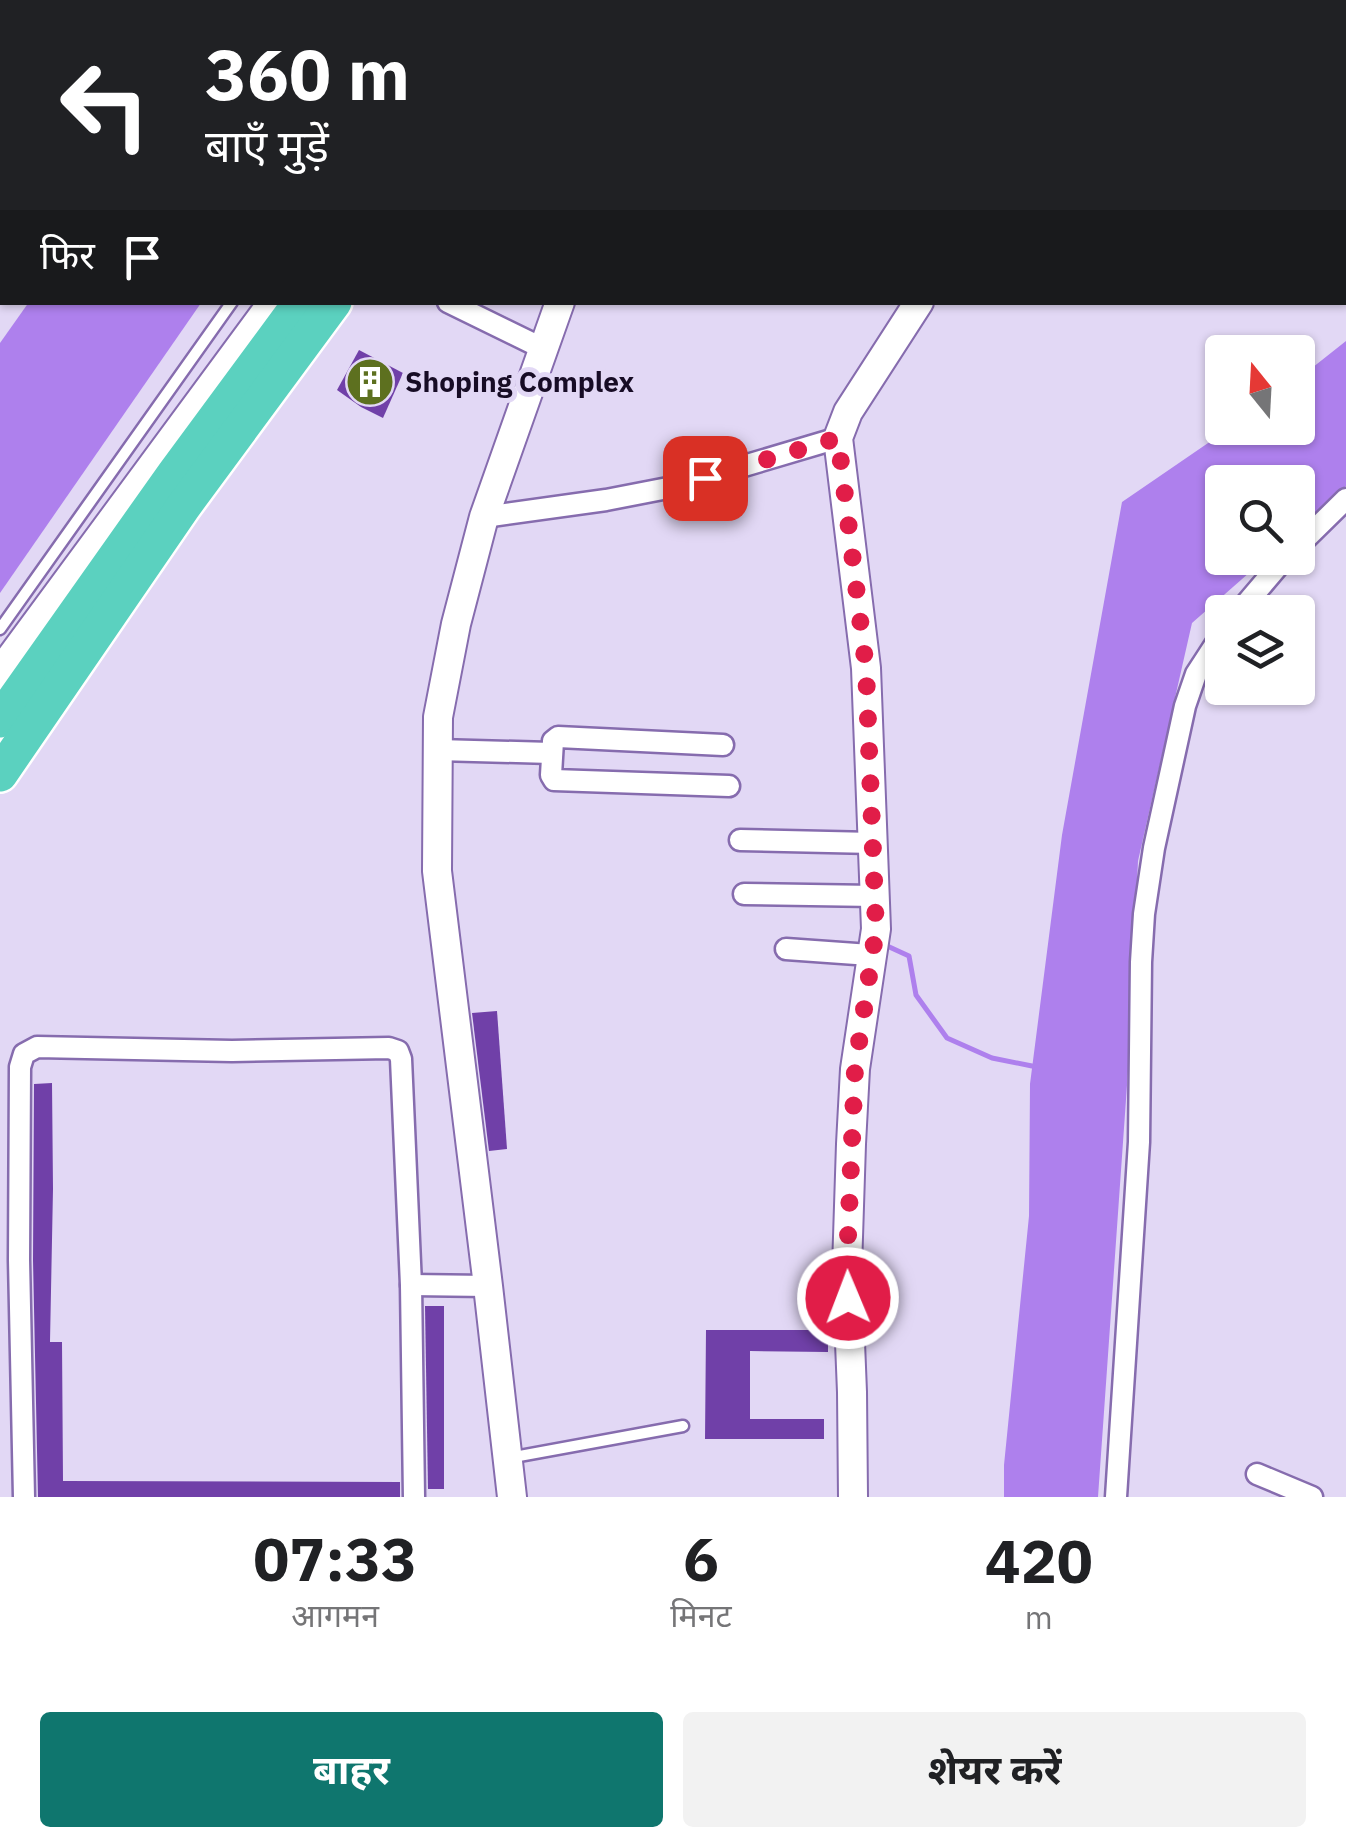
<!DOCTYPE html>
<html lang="hi">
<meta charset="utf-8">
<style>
body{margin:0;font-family:"IBM Plex Sans","Noto Sans Devanagari",sans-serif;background:#f2f2f2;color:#202124;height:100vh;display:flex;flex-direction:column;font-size:38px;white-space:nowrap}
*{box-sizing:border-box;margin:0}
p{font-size:32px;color:#757577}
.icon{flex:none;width:55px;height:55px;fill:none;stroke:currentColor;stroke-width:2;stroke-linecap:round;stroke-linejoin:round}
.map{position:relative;height:1497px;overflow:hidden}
.drawer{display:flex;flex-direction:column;background:#fff;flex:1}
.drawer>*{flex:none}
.hud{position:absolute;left:0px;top:0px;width:1348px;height:305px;box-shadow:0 2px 8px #0004;background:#202124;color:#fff;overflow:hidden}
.needle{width:65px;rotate:342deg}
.tools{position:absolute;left:1205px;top:335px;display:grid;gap:20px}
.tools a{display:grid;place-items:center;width:110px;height:110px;border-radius:10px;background:#fff;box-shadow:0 2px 8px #0004;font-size:50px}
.pin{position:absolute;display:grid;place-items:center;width:85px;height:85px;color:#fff;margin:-42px;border-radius:20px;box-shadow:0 5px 15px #0006}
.me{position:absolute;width:110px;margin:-55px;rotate:359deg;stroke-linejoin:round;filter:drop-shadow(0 0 8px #0008)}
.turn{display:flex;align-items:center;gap:35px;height:210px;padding:0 40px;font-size:45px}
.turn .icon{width:130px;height:130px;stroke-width:2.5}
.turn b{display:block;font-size:70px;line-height:85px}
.then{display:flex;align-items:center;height:95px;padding:0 40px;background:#0003;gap:20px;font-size:38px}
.eta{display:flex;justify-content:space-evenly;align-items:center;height:170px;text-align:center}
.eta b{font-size:60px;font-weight:700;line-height:70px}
.cta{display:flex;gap:20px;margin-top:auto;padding:20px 40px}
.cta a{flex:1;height:115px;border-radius:10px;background:#0f766e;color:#fff;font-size:40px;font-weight:700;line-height:115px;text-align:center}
.cta a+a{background:#f2f2f2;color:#202124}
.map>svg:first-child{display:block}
.water{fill:#ae80ed}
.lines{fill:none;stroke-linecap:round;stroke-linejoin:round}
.stream{stroke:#ae80ed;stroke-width:5}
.building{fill:#7040a8}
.lane-casing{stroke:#866cae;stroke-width:15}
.street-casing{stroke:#866cae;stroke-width:25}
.secondary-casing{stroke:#866cae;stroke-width:32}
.highway-casing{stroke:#fff;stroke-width:40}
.lane{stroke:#fff;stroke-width:10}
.street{stroke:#fff;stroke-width:20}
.secondary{stroke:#fff;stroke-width:28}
.highway{stroke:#5bd1bf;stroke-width:35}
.route{stroke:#e11d48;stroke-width:18;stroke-dasharray:0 32.4}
.labels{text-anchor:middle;stroke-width:10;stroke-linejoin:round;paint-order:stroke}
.poi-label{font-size:28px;font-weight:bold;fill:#170c25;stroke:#e2d8f5;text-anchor:start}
</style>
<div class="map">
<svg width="1346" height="1497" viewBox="0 0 1346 1497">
<rect width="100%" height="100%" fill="#e2d8f5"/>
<g class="water">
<polygon points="29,302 201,303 0,593 0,343"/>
<polygon points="1346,341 1346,486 1298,529 1298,482 1222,482 1222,558 1266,558 1192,623 1138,861 1129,1057 1098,1497 1004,1497 1004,1465 1029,1216 1030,1084 1062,835 1122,502 1230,428 1298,428 1298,379"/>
</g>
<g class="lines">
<polyline class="stream" points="885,945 909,956 916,995 947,1038 992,1058 1032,1066"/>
</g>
<g class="building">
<polygon points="359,350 403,373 383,418 361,407 337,390"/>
<polygon points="497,1011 507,1149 489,1151 472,1013"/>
<polygon points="52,1083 53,1189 50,1342 62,1342 63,1481 400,1482 400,1497 38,1497 33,1260 34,1084"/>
<polygon points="425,1306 444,1306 444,1489 428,1489"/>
<polygon points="706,1330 828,1330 828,1352 750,1351 750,1419 824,1419 824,1439 705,1439"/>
</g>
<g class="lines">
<g class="lane-casing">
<g id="lane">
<polyline points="445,2 447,0"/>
<polyline points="0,629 232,302"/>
<polyline points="508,1458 683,1426"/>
</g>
</g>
<g class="street-casing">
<g id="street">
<polyline points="0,46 2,47"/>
<polyline points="0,108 2,104"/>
<polyline points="0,124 2,127"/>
<polyline points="448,302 544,349"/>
<polyline points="484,517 606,500 673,487 838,438"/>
<polyline points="1298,546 1346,499"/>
<polyline points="1239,612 1285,558"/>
<polyline points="723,745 558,737 553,741 551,775 554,780 729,786"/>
<polyline points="438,750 551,753"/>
<polyline points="740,840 873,843"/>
<polyline points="744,894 875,896"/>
<polyline points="786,949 870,955"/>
<polyline points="411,1285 488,1286"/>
<polyline points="1257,1474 1312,1497"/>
<polyline points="24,1497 19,1260 20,1067 24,1054 37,1047 232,1051 389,1048 398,1051 401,1059 411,1285 414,1497"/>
<polyline points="1116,1497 1139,1142 1141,962 1144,914 1154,848 1185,706 1196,674 1222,634"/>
</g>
</g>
<g class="secondary-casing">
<g id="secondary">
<polyline points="485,2 486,0"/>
<polyline points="577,2 579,0"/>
<polyline points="667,2 668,0"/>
<polyline points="998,2 998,0"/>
<polyline points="0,672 273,302"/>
<polyline points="512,1497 488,1286 437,871 438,717 456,624 484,517 560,302"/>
<polyline points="853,1497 852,1392 847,1268 851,1144 855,1069 876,929 866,668 838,438 848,412 919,302"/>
</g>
</g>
<g class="highway-casing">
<g id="highway">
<polyline points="517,2 519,0"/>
<polyline points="549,2 551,0"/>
<polyline points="0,720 174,474 301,302"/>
<polyline points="0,774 183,507 334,302"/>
</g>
</g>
<use href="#lane" class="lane"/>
<use href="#street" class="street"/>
<use href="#secondary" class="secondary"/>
<use href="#highway" class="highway"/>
</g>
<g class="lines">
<polyline class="route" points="705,478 838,438 866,668 876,930 855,1069 848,1237 848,1298"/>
</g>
<defs>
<g id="building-disc" transform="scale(2.5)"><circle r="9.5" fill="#5d701f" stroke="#e2d8f5"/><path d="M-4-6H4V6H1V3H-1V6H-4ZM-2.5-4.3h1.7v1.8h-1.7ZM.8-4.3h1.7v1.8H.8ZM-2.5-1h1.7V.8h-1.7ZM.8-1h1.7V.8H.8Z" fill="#fff"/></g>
</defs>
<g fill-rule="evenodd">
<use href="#building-disc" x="370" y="382"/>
</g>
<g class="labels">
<g class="poi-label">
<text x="405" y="392">Shoping Complex</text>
</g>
</g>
</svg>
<div class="tools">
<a><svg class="needle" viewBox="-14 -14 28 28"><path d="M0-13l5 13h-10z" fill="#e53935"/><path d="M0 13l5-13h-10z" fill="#757577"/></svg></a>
<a><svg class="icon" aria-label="search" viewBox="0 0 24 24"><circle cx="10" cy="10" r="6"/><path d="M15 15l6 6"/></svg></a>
<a><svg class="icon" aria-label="layers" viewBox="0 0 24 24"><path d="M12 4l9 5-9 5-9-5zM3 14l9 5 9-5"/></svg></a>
</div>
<div class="pin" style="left:705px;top:478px;background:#d93025"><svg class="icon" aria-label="arrive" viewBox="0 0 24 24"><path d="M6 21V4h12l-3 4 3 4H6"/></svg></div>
<svg class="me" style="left:848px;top:1298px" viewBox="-20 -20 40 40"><circle r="17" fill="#e11d48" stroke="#fff" stroke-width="3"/><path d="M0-11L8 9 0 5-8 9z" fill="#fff"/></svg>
<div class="hud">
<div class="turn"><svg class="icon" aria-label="left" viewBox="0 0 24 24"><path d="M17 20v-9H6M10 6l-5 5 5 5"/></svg><div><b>360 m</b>बाएँ मुड़ें</div></div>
<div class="then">फिर<svg class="icon" aria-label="arrive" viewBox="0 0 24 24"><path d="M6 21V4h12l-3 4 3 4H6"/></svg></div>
</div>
</div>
<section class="drawer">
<div class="eta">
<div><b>07:33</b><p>आगमन</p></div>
<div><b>6</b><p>मिनट</p></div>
<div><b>420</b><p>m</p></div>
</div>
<div class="cta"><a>बाहर</a><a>शेयर करें</a></div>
</section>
